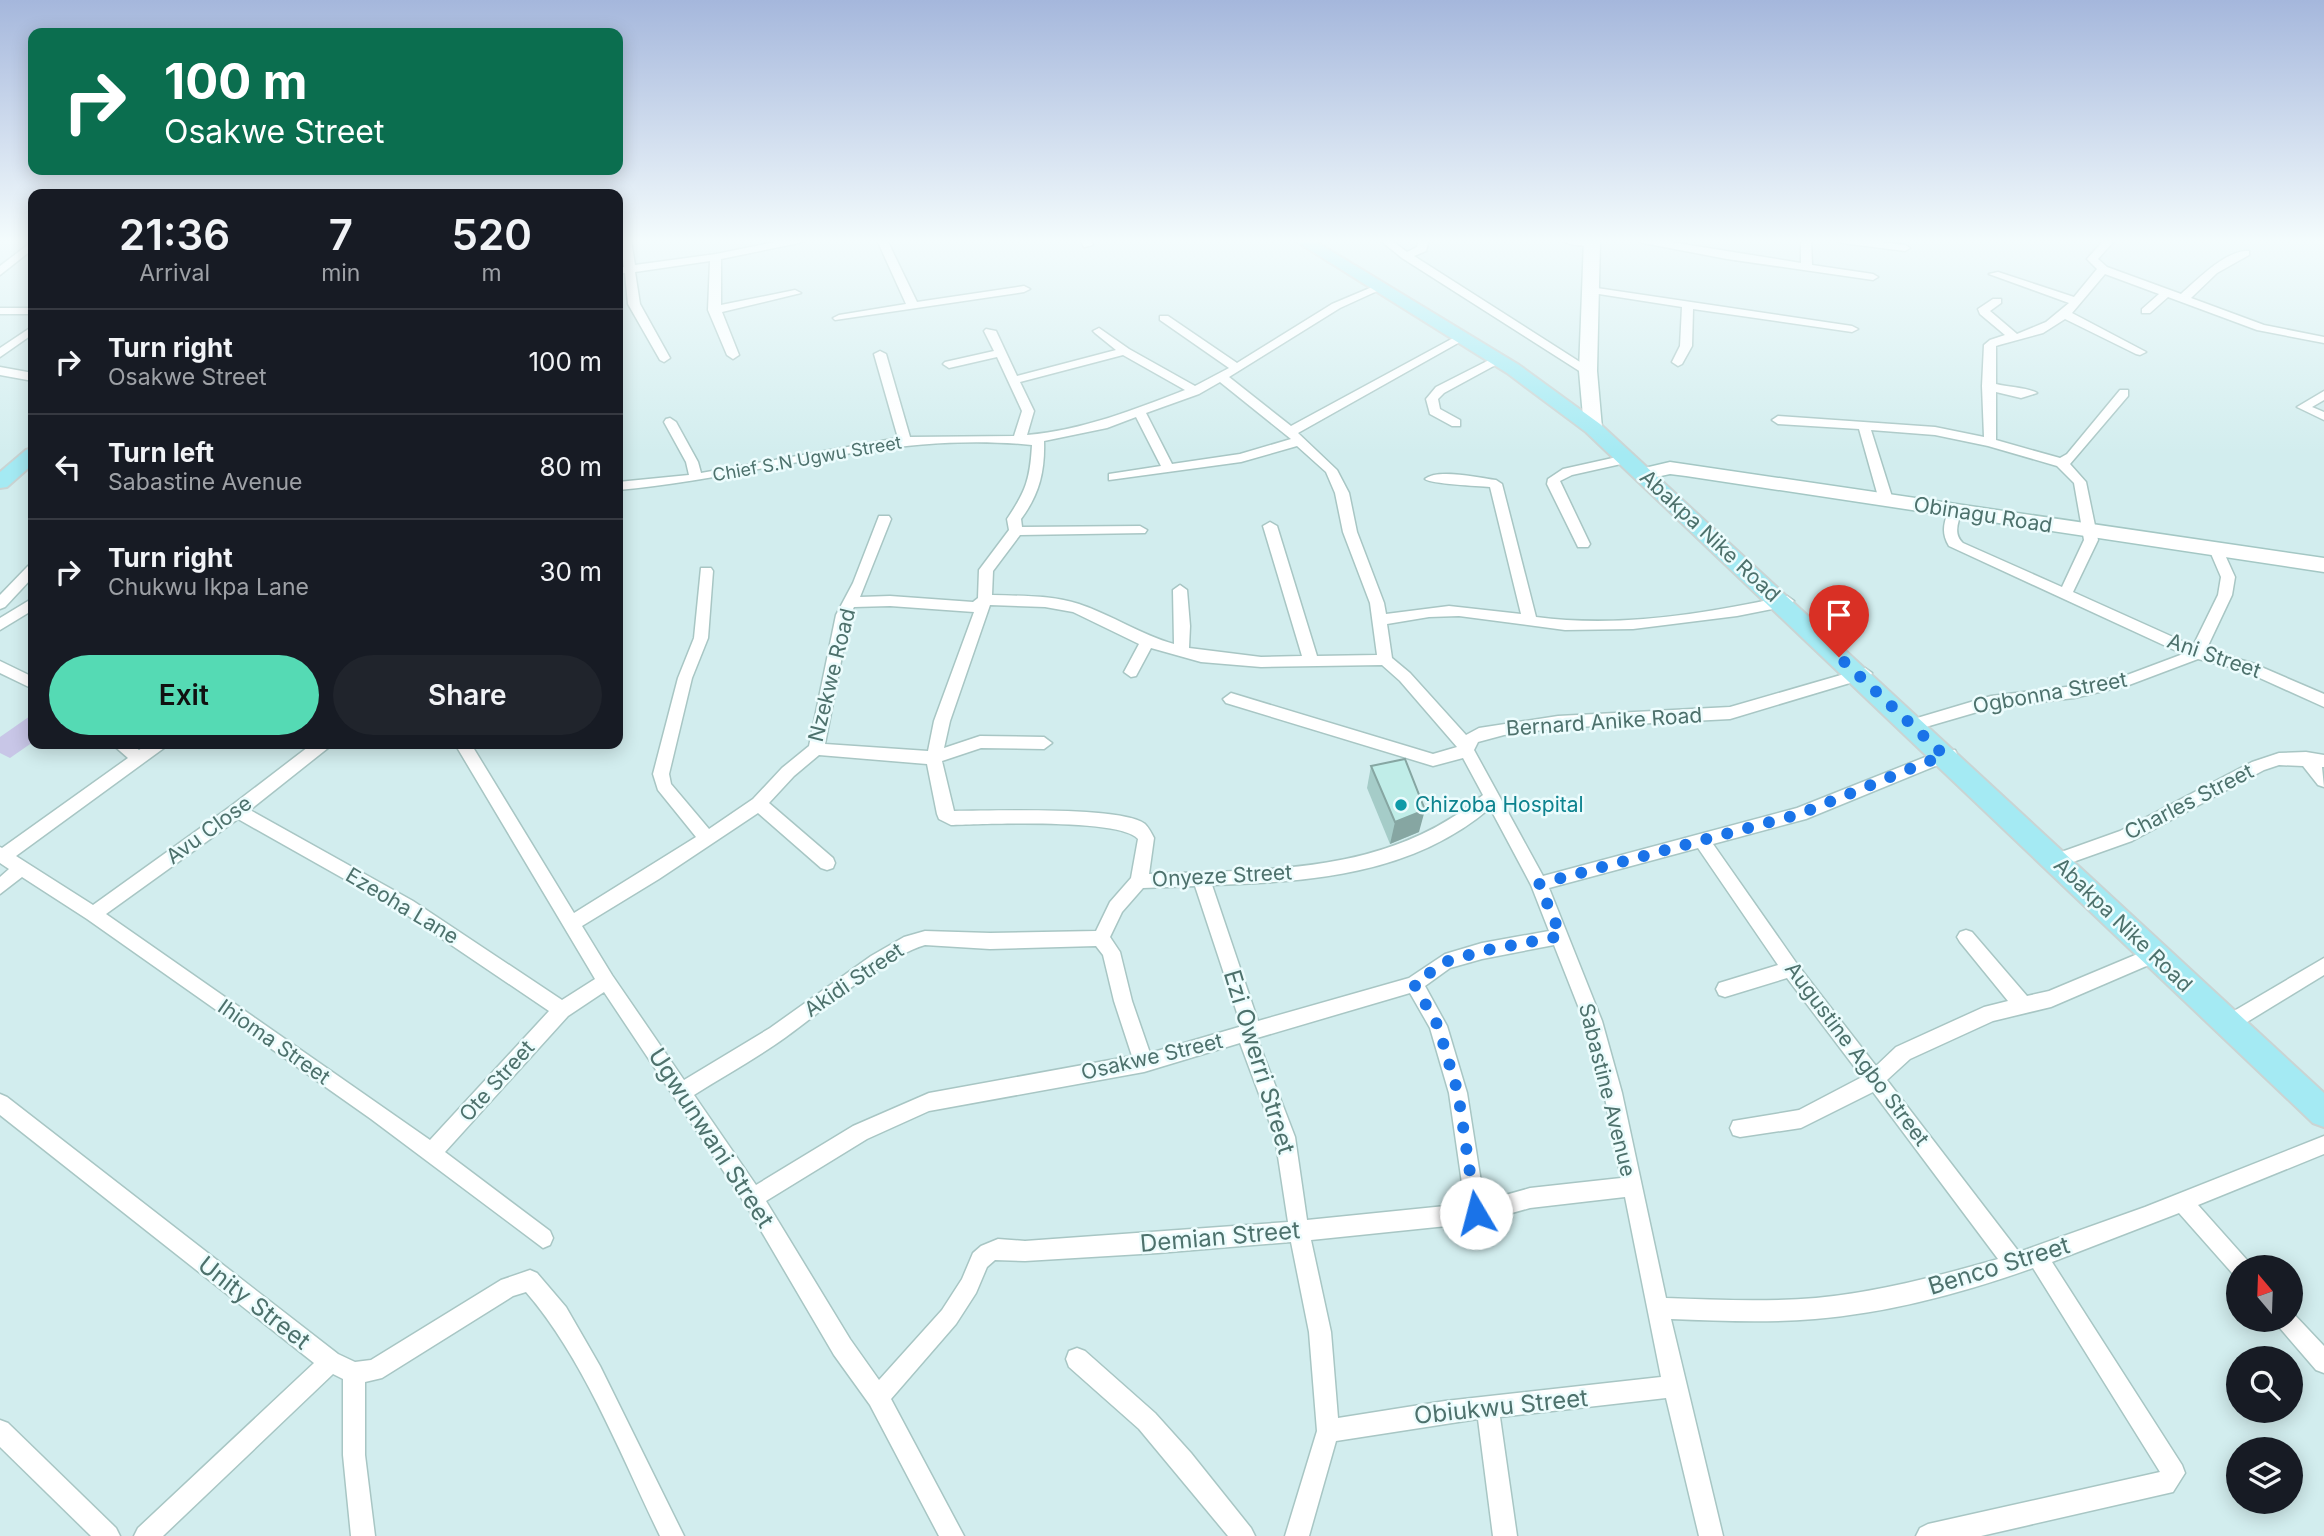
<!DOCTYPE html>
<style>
body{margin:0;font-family:Inter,sans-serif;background:#20242c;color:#f1f3f6;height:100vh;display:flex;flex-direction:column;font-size:26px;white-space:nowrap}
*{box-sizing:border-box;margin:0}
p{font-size:23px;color:#9ea1a6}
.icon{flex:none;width:38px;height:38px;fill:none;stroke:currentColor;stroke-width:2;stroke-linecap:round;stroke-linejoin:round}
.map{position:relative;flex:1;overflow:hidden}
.drawer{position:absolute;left:28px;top:189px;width:595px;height:560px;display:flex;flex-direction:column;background:#171b24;border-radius:14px;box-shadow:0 4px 18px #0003}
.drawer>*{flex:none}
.banner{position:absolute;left:28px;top:28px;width:595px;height:147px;border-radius:14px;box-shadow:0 4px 18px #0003;background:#0b6e4f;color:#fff;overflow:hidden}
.needle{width:46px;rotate:341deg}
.tools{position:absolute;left:2226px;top:1255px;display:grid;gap:14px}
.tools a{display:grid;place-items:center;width:77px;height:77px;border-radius:50%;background:#171b24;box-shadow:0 4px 18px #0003;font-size:35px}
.pin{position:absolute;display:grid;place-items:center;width:60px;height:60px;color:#fff;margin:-72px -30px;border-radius:50% 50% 50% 0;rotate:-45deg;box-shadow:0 0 7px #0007}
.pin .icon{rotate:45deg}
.me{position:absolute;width:77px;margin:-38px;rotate:352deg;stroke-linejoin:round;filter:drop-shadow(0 0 5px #0008)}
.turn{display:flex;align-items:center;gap:24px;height:147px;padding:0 21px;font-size:32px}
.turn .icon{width:91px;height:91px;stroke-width:2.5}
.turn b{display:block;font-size:49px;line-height:60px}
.eta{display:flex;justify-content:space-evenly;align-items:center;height:119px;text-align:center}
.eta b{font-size:42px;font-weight:600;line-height:49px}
.button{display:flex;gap:14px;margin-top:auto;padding:14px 21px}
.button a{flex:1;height:80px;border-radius:42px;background:#55dab4;color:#111;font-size:28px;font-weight:600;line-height:80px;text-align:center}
.button a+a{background:#20242c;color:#f1f3f6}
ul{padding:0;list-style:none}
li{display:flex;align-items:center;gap:21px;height:105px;padding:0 21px;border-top:2px solid #363941}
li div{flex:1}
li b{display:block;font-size:26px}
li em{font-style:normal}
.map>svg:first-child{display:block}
.residential{fill:#d2edee;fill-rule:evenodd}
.green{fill:#c8c6e7}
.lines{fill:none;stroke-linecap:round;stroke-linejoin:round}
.street-casing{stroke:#a8c6c4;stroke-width:3}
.secondary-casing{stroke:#a4c7c4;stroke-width:3}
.primary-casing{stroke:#cad4d3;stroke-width:4}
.street{fill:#fff;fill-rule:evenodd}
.secondary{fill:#fff;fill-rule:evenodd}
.primary{fill:#a4eaf3;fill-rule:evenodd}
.wall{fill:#a5ccc8}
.shaded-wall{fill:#86a6a2}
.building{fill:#c0ede8;stroke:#86a6a2;stroke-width:2}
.route{stroke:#1a73e8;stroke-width:12;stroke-dasharray:0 21.6}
.culture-dot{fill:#0f9aa8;stroke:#ecfcfd;stroke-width:2.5}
.labels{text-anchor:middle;stroke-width:5;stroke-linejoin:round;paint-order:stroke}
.far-street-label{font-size:18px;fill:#4d716c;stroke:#ecfcfd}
.street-label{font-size:21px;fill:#4d716c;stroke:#ecfcfd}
.culture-label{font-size:21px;fill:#0d838f;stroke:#ecfcfd;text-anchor:start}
.near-street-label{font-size:24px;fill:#4d716c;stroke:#ecfcfd}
</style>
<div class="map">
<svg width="2324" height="1536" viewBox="0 0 2324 1536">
<rect width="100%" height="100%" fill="#e6f8fa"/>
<path class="residential" d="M0,240h33v504h585v-504h1706v1296h-2324zM2238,1267h53v53h-53zM2238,1358h53v52h-53zM2238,1449h53v53h-53z"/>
<polygon class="green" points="33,714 33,742 10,758 0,753 0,737"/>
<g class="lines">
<g class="street-casing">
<g id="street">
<polygon points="621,240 631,240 635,265 716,254 785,240 804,240 799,243 721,259 721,305 795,290 801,293 722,312 739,355 733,359 727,355 708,310 710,261 635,272 640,304 670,358 664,362 660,360 628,304 625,273 618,274 618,268 624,267"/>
<polygon points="877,240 887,240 917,302 1024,286 1030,289 1024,292 835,320 833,318 839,315 906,304"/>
<polygon points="1081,240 1091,240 1093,245 1084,247"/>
<polygon points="1380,240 1391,240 1407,252 1417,247 1419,240 1429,240 1426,251 1414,256 1594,371 1592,374 1584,374 1402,258"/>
<path d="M1561,240h28l7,3c-8,5 -27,2 -35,-3z"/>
<polygon points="1638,240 1658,240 1801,263 1801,240 1811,240 1812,265 1873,274 1878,277 1873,280 1727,259 1643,243"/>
<polygon points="1837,240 1864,240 1905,245 1910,248 1905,251 1842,243"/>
<path d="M2104,240l9,2 -15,17 9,8 74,27c16,-14 46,-45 68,-43v4l-32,18 -26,25 73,27 60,12v6l-67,-13 -89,-33 -18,16h-8v-4l17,-15 -54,-20 -33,39 74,39 -6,3 -4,-1 -71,-35 -22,14 -44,12 -3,1v38c11,3 34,4 41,9l-16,5 -25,-6v48l64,18 7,-4 53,-64h8v6l-58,68 16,18 12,58 -25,52 120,54 25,-51 3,-18 -12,-28 7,-5 5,2 14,31 -3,18 -26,55 46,13 72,31v13l-82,-37 -44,-11 -69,26 -55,13 -83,10 -79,23 -5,-2 -3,-4 3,-4 84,-25 83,-10 53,-11 56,-21 -234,-108c-8,-13 -5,-22 -1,-35l7,-4 7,4c-4,11 -9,23 1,32l99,44 22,-47 -10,-57 -17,-17 -69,-20 -53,-11 -64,-5 22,70 -7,4 -7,-4 -20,-71 -81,-5 -6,-4 6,-4 157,11 49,10 -2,-51 2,-41 6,-5 15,-5 -25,-21 -2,-5 15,-10h8v4l-11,8 27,23 29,-12 23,-19 -80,-29 9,-2 76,25 23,-28 -10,-10z"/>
<polygon points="33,241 33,249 0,275 0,266"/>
<path d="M1377,285l9,2 -46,21 -111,69 62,49 166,-90 10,2 -169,95 39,37 12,23 8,39 27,71 2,11 63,-8 72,8 -31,-127c-12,-1 -60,-3 -65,-8 13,-11 54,-1 71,1l6,4 34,133c83,11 169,-3 251,-21l7,5 -7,5 -50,10 -104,13 -68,1 -106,-14 -30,1 -42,7 5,34 18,15 56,62 13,-7 79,-12 172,-9 135,-39 7,5 -2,4 -140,42 -172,9 -54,7 -26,7 -4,8 69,126 254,-68 146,-58h12l2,4 -2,4 -149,61 -93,25 84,120 79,102 20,-19 88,-40 24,-6 -48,-59 -3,-5 3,-5 6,-2 6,2 55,64 22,-5 110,-46 6,3 3,5 -3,5 -114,49 -58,14 -83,38 -23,21 132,172 126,-45 179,-71v18l-126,51 49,55 3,7h-12v10l-5,-3 -54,-61 -127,49 130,203 3,8 -12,19 -192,44h-65l4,-8 8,-4 232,-52 -127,-204c-70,25 -145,45 -218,51 -48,4 -96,2 -144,0l52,217h-24l-33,-138 -166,19 17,119h-24l-15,-117 -142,22 -27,95h-24l32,-105 -8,-99 -18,-90 -133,11 -133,8 -30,-1 -8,7 -11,26 -20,31 -65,75 73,137h-25l-69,-131 -36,-50 -88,-150 -142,-213 -36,24 -123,136 105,79 3,7 -3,7 -7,3 -172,-129 -284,-200 -65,-42 -22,17v-17l9,-8 -9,-6v-16l2,1 126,-90 -16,-14h19l8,6 9,-6h19l-3,4 -148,108 77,49 138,-99 81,-62h19l-3,4 -78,62 163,91 149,99 33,-21 -140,-235h16l103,169 122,-76 -38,-47 -5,-16 25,-96 16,-40 7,-70h10l2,3 -5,67 -16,40 -23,96 2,10 38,45 44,-30 29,-31 27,-22 27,-131 17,-32 26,-67h10l2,3 -31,78 30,-1 83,6 5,-4 1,-28 30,-40 -2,-11c19,-28 23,-40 25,-74 -140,-15 -277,33 -414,45v-8l71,-7 -3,-13 -22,-40 2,-3 4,-1 6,4 22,40 3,11 197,-35 -24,-84 6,-3 6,3 24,83 104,-1 8,-25 -25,-54 -48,11 -6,-4 2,-2 49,-11 -10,-20 2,-2 10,2 21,45 99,-26 -21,-17 -2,-2 6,-3 30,21 66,37 34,-18 -69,-48v-4h8l69,47 95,-59zM1123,355l62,35c-52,20 -102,40 -158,45l7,-24 -14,-29zM1220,382l71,57 -51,15 -68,10 -26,-51 53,-19zM1136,417l25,49 -52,8v6l132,-18 56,-16 29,26 9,21 8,39 27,71 7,52 -60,1 -40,-130 -7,-4 -7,4 39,130 -41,1 -72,-9 1,-22 -3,-36 -7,-5 -7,5 1,54c-33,-9 -62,-29 -95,-40 -28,-9 -58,-8 -87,-9l1,-24 27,-36 125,-2 2,-3 -7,-4 -118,1 -1,-8c18,-24 24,-47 23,-78l63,-13zM990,605l55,2 28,5 66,32 -15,28 7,5 5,-1 15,-28 50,14 60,5 121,-2 18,16 57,66 -24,7 -202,-61 -8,6 3,4 207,63 30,-8 20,37c-96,81 -217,74 -334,79l5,-36c-2,-4 -5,-10 -9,-14 -23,-18 -157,-13 -191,-13l-12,-50 39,-13 63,1 8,-6 -8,-6 -64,-1 -36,12 6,-27zM890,606l84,6 -40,109 -6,30 -103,-7 25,-129 4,-8zM819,755l108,9 10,50 2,5 12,6c32,-1 170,-7 187,14l-7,39 -21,24 -14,29 -106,2 -65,-2 -21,6 -33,19 -101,72 -86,52 -72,-105 -30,-49 77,-47 99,-66 63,55 6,2 6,-2 2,-5 -2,-5 -64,-55 25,-27zM1490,808l41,77 18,46 -67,12 -37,11 -36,24 -151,43 -46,-136c97,-3 200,-10 278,-77zM238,819l163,92 148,100 -119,129 -324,-226zM1698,848l80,117 -59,18 -3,6 3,6 6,2 62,-19 75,99 -63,33 -66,11 -3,7 3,7 7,2 61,-9 72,-36 125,167c-59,17 -121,33 -182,39 -50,4 -100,2 -150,0l-44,-205 -20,-72 -53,-133zM1195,886l45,136 -1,5 -89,26 -18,-52 -12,-49 -10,-15 12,-25 21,-24zM925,945l65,4 106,-3 7,9 11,46 18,55 -203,37 -76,33 -97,59 -62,-90c30,-19 63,-37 92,-58 36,-26 98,-80 139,-92zM1554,945l30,76 20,72 17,85 -91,10 -46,13 -17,-108 -20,-67 -22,-40 25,-18 32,-9zM1410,993l20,35 19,65 16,111 -158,16 -12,-83 -38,-99zM1240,1043l35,94 13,85 -263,19 -27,-2 -17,7 -8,7 -11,26 -20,31 -63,70 -29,-41 -84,-138 101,-62 62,-28 215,-39zM1625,1197l36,180 -216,24 -107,17 -7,-86 -20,-92 165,-17 54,-15z"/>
<polygon points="1590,287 1852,326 1858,329 1852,332 1693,309 1692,346 1682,364 1678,366 1672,362 1680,346 1682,307 1586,292 1586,288"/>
<rect x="0" y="308" width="33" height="6"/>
<polygon points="33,326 33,334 0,357 0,348"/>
<polygon points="1497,356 1501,358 1501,362 1444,393 1438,399 1440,409 1460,420 1460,426 1452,426 1430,414 1426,399 1436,387"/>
<polygon points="0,367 33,373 33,381 0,375"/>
<polygon points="2324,391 2324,400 2312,407 2324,412 2324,420 2297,407"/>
<polygon points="1626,455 1632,459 1630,462 1572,475 1560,481 1590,544 1588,547 1578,547 1547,484 1548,479 1563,469"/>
<polygon points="33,564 33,577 5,607 0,609 0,595 28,566"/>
<polygon points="33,598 33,610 0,630 0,618"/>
<polygon points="0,661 33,677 33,689 0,673"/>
<polygon points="2306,752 2324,755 2324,767 2322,767 2324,787 2318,785 2303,766 2279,765 2264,770 2132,841 2056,868 2050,866 2048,861 2050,856 2120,831 2252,762 2279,753"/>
<polygon points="2324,958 2324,975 2234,1030 2228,1032 2222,1030 2219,1024 2222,1018"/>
<path d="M0,1094l7,3 331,257 17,8 16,-2 130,-80 29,-10 7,3 29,34 34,59 84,170h-24c-39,-80 -76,-177 -134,-244l-13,4 -131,82 -17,4v73l10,81h-24l-8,-81v-76l-10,-5 -170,162h-29l4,-8 176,-165 -314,-248z"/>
<polygon points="2291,1311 2324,1346 2324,1373 2316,1370 2279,1327 2276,1320 2291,1320"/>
<polygon points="1077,1348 1085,1351 1155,1413 1191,1453 1251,1528 1255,1536 1228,1536 1139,1429 1069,1367 1066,1359 1069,1351"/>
<polygon points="0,1420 8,1423 116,1528 120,1536 91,1536 0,1447"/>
</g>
</g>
<g class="secondary-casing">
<g id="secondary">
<polygon points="1584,240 1600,240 1597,371 1602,428 1593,433 1584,428 1579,371"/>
<polygon points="1670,462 2324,558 2324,572 1686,476 1670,474 1643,480 1634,474 1636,470"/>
</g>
</g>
<g class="primary-casing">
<g id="primary">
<polygon points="1294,240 1313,240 1519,365 1600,424 2324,1093 2324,1127 2313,1123 1586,432 1507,373"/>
<polygon points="33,448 33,464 7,487 0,488 0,472 26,450"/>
</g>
</g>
<use href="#street" class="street"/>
<use href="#secondary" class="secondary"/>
<use href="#primary" class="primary"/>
</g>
<polygon class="wall" points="1371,766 1419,832 1390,844 1367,788"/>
<polygon class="shaded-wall" points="1425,810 1419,832 1390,844 1395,822"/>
<polygon class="building" points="1405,759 1425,810 1395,822 1371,766"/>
<linearGradient id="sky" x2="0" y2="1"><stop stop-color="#a5b7dc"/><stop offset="0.53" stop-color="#f4fcfd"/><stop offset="1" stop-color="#f4fcfd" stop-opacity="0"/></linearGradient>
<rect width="2324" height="455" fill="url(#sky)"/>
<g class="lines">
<polyline class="route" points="1476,1213 1458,1093 1438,1026 1414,984 1445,962 1482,951 1561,936 1539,884 1800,814 1944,755 1839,657"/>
</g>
<circle class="culture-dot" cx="1401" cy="805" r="7"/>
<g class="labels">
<g class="far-street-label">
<text transform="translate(807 459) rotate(-10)" y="6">Chief S.N Ugwu Street</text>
</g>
<g class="street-label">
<text transform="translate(1983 515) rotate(9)" y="7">Obinagu Road</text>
<text transform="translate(1710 536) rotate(43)" y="7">Abakpa Nike Road</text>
<text transform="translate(2214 656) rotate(19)" y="7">Ani Street</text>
<text transform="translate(832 675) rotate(-76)" y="7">Nzekwe Road</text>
<text transform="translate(2050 693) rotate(-10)" y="7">Ogbonna Street</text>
<text transform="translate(1604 722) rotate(-4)" y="7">Bernard Anike Road</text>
<text transform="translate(2189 802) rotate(-27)" y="7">Charles Street</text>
<text transform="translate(209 830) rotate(-36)" y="7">Avu Close</text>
<text transform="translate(1222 876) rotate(-3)" y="7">Onyeze Street</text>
<text transform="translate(402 906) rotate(31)" y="7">Ezeoha Lane</text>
<text transform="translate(2123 925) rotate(44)" y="7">Abakpa Nike Road</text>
<text transform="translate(854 980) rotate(-34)" y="7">Akidi Street</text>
<text transform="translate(274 1042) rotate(35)" y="7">Ihioma Street</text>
<text transform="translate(1857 1054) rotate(53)" y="7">Augustine Agbo Street</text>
<text transform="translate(1152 1057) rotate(-13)" y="7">Osakwe Street</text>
<text transform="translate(497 1081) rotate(-48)" y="7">Ote Street</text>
<text transform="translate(1607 1090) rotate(76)" y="7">Sabastine Avenue</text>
</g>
<g class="culture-label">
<text x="1415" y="812">Chizoba Hospital</text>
</g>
<g class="near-street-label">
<text transform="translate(1259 1062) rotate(73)" y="8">Ezi Owerri Street</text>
<text transform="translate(711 1138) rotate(57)" y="8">Ugwunwani Street</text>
<text transform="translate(1220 1237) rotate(-5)" y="8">Demian Street</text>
<text transform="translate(1999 1266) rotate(-17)" y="8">Benco Street</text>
<text transform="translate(254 1303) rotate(38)" y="8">Unity Street</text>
<text transform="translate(1501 1407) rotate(-6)" y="8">Obiukwu Street</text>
</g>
</g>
</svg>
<div class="tools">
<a><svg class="needle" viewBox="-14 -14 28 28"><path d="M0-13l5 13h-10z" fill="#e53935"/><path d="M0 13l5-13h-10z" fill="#9ea1a6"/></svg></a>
<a><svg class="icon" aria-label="search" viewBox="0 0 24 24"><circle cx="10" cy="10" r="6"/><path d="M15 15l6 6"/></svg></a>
<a><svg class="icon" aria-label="layers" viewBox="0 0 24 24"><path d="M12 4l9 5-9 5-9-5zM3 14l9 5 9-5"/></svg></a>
</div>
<div class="pin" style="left:1839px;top:657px;background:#d93025"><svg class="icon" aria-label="arrive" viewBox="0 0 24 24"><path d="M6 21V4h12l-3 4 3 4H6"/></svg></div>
<svg class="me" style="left:1476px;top:1213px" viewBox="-20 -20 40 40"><circle r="19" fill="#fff"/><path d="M0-13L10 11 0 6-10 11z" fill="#1a73e8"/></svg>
<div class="banner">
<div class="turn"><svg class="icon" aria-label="right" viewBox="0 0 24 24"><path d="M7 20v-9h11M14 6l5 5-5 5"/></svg><div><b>100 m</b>Osakwe Street</div></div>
</div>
<section class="drawer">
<div class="eta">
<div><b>21:36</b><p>Arrival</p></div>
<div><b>7</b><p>min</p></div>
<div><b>520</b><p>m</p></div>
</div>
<ul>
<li><svg class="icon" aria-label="right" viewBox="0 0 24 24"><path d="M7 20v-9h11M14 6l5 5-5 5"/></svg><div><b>Turn right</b><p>Osakwe Street</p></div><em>100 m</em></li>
<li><svg class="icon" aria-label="left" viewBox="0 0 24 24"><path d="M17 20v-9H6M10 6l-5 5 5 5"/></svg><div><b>Turn left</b><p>Sabastine Avenue</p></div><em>80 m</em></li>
<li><svg class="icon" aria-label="right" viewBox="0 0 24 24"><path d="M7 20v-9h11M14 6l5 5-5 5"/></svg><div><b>Turn right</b><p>Chukwu Ikpa Lane</p></div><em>30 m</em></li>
</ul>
<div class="button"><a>Exit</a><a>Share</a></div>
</section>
</div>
